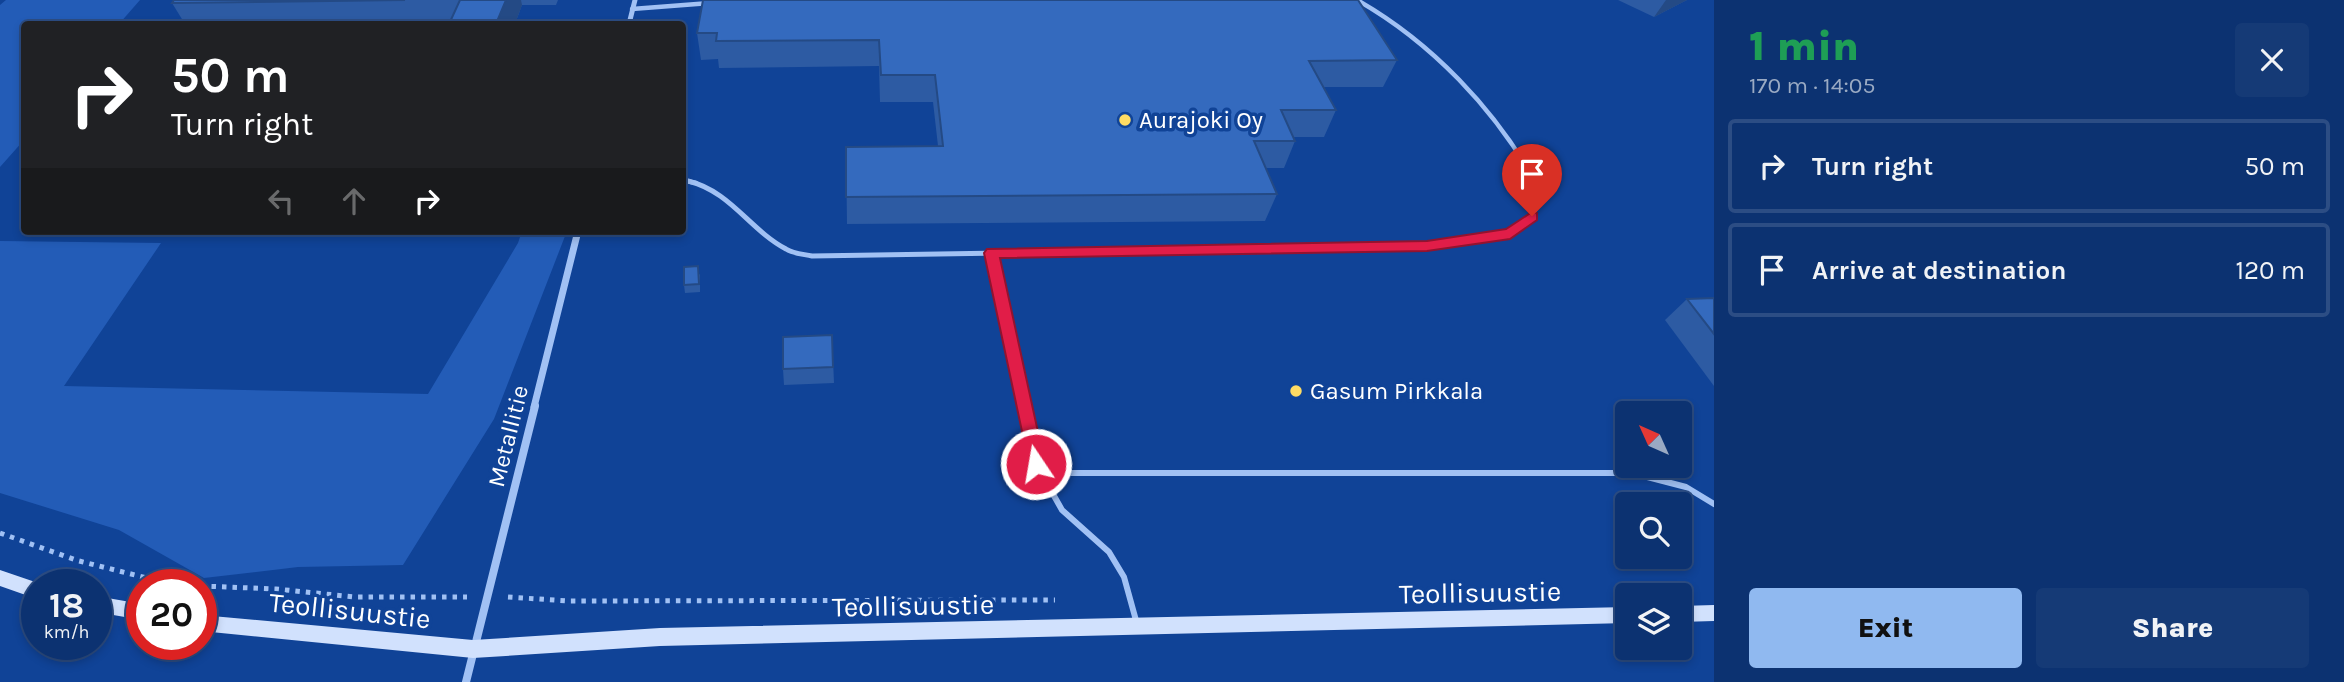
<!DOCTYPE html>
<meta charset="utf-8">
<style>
body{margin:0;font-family:Karla,sans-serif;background:#153a76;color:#f1f3f6;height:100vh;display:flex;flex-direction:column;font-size:26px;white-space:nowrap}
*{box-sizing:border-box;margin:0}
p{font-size:23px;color:#9aaac3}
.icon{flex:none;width:38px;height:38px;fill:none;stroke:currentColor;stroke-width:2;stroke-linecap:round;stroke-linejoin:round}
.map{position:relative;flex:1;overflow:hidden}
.sheet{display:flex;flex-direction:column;background:#0c3271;width:630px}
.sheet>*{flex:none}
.hud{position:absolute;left:21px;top:21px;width:665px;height:214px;border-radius:7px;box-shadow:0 4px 10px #0003,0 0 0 2px #2c4d84;background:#202124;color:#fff;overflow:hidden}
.needle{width:46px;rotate:315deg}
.fabs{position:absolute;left:1615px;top:401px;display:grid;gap:14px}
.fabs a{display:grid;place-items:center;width:77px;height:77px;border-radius:7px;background:#0c3271;box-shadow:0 4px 10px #0003,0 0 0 2px #2c4d84;font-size:35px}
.speed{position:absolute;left:21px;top:569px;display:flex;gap:14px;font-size:35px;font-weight:700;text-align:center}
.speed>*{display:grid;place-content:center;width:91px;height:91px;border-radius:50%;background:#0c3271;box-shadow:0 4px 10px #0003,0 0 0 2px #2c4d84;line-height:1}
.speed small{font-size:18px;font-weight:400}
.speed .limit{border:10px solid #d22;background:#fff;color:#111}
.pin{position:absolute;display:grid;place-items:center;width:60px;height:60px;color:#fff;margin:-72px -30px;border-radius:50% 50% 50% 0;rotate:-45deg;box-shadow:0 0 7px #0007}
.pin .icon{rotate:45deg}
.me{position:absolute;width:77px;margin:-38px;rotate:348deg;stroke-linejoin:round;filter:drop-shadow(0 0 5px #0008)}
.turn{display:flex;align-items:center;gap:24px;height:147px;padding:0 35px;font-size:32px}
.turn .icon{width:91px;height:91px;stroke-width:2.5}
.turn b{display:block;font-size:49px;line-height:60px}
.lanes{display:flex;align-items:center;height:66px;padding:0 35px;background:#0003;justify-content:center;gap:35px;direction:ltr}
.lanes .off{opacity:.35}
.round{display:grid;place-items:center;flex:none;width:74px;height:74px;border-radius:7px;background:#153a76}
.overview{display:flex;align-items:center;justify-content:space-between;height:119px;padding:0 35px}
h1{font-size:42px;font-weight:800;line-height:52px;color:#1e9e55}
.button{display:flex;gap:14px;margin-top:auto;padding:14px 35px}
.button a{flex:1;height:80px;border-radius:7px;background:#90b9f0;color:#111;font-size:28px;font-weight:800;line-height:80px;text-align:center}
.button a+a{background:#153a76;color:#f1f3f6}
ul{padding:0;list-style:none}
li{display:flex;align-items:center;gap:21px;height:94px;margin:0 14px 10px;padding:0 21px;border:4px solid #2c4d84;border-radius:7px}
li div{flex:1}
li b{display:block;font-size:26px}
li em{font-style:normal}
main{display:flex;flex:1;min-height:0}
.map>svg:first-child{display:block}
.green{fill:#235cb7}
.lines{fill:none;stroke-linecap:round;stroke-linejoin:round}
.path{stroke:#a1c1f4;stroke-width:5;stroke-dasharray:4.5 6;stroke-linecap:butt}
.service-far2{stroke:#a1c1f4;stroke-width:4.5}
.service-far1{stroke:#a1c1f4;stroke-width:5}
.service{stroke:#a1c1f4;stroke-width:6}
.minor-far2{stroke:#a1c1f4;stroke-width:5}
.minor-far1{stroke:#a1c1f4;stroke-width:7}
.minor{stroke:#a1c1f4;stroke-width:8}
.secondary{fill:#d1e1fd;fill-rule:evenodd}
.wall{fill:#2d5ba3}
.shaded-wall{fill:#244a85}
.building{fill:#346abe;stroke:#244a85;stroke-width:2}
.route{fill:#e11d48;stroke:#92132f;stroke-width:2}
.poi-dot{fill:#ffdc64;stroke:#104397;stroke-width:2.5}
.labels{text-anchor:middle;stroke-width:7;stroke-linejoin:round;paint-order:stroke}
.poi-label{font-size:24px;fill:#fff;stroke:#104397;text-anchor:start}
.street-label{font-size:24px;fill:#fff;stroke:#104397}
.near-street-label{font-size:28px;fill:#fff;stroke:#104397}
</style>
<main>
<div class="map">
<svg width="1714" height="682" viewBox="0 0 1714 682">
<rect width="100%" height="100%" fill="#104397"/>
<g class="green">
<polygon points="6,0 140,0 119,24 24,24 24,140 0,167 0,5"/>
<polygon points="522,231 567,231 494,419 403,565 298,567 204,578 119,530 0,493 0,241 161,243 64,386 428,394 518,243"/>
</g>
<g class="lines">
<g class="path">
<polyline points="0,533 79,561 171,584"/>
<polyline points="201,586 276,589 355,597 467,597"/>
<polyline points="1638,593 1671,592"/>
<polyline points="508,597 569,601 1055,600"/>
</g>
<g class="service-far2">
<path d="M1357,0c74,42 138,109 179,183"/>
<polyline points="632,9 710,3"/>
<polyline points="682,180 696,183"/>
</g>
<g class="service-far1">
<path d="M688,181c42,10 62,49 98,68 8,5 17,5 26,7l616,-10 81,-12 23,-17 8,-26 -5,-10"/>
<polyline points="992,253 1024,407"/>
</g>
<g class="service">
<polyline points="1024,406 1036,464 1062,510 1109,552 1124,577 1137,624"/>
<polyline points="1041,473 1632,473 1686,487 1714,504"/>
</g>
<polyline class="minor-far2" points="629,24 635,0"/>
<polyline class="minor-far1" points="534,407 578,231"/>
<polyline class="minor" points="466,682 535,406"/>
<g class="secondary">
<polygon points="0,570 41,584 37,584 37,599 0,586"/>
<polygon points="96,596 142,604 142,620 96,612"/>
<polygon points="1714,605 1714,621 1680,622 1680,606"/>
<polygon points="1628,607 1628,623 660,646 473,658 201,631 201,615 473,640 660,628"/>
</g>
</g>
<g class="wall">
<polygon points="174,0 558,0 556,5 522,5 515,24 185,24 172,3"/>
<polygon points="703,0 1397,60 1383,87 1324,87 1336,110 1324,137 1294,137 1295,141 1284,168 1266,168 1277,194 1265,221 847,224 846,147 938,146 933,102 880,102 879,66 719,68 718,59 701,60 697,33"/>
<polygon points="1618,0 1687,0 1654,17"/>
<polygon points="700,274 700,292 685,293 684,285"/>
<polygon points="1714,298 1714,386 1665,320 1687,299"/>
<polygon points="832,335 834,383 784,385 783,369"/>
</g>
<g class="shaded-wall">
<polygon points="506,0 521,0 522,5 515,24 496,24"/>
<polygon points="1666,0 1687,0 1654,17"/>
</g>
<g class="building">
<polygon points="174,0 405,0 172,3"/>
<polygon points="460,0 506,0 496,24 449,24"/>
<polygon points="703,0 1358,0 1397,60 1309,61 1336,110 1281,110 1295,141 1254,141 1277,194 846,197 846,147 943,146 935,75 881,75 879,40 716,41 717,33 697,33"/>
<polygon points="698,266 699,284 684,285 684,267"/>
<polygon points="1714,298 1714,334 1687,299"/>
<polygon points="832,335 833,367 783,369 783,337"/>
</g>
<polygon class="route" points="1532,212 1537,213 1537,220 1510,239 1427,251 1000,258 1045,464 1042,469 1036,471 1030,469 984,253 987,249 1427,241 1506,229"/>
<g class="poi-dot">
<circle cx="1125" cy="120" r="7"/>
<circle cx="1296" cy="391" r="7"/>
</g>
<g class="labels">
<g class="poi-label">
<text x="1139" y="128">Aurajoki Oy</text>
<text x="1310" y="399">Gasum Pirkkala</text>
</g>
<g class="street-label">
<text transform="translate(508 436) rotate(-76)" y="8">Metallitie</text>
</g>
<g class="near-street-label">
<text transform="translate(1480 592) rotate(-1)" y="10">Teollisuustie</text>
<text transform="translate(913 605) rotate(-1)" y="10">Teollisuustie</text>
<text transform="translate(350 610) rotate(6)" y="10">Teollisuustie</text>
</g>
</g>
</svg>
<div class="fabs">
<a><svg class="needle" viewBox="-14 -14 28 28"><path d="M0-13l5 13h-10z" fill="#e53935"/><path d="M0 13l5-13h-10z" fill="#9aaac3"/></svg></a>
<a><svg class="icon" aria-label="search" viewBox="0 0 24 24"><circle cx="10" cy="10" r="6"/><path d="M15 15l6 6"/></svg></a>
<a><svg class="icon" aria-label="layers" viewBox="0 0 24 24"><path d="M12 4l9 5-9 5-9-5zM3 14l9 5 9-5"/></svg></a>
</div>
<div class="speed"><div>18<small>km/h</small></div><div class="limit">20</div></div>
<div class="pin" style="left:1532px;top:216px;background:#d93025"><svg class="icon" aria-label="arrive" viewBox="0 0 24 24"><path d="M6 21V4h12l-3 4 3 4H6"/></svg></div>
<svg class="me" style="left:1036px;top:464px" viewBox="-20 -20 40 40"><circle r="17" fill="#e11d48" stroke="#fff" stroke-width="3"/><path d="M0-11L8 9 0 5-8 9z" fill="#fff"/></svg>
<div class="hud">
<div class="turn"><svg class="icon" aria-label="right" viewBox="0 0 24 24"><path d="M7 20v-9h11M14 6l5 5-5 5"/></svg><div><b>50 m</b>Turn right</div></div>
<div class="lanes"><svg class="icon off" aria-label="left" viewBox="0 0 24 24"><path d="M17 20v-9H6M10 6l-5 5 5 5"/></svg><svg class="icon off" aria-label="ahead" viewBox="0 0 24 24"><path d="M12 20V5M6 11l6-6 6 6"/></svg><svg class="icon" aria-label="right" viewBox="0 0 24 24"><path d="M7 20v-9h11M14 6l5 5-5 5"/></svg></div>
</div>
</div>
<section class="sheet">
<div class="overview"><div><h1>1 min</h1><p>170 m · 14:05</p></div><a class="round"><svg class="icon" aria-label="close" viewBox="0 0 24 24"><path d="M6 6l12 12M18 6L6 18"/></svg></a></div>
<ul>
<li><svg class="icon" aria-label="right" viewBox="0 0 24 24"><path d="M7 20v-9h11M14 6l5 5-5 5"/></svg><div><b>Turn right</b></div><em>50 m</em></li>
<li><svg class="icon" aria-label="arrive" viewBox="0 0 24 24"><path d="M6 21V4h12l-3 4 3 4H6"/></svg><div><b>Arrive at destination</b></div><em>120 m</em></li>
</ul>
<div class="button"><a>Exit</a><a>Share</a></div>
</section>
</main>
